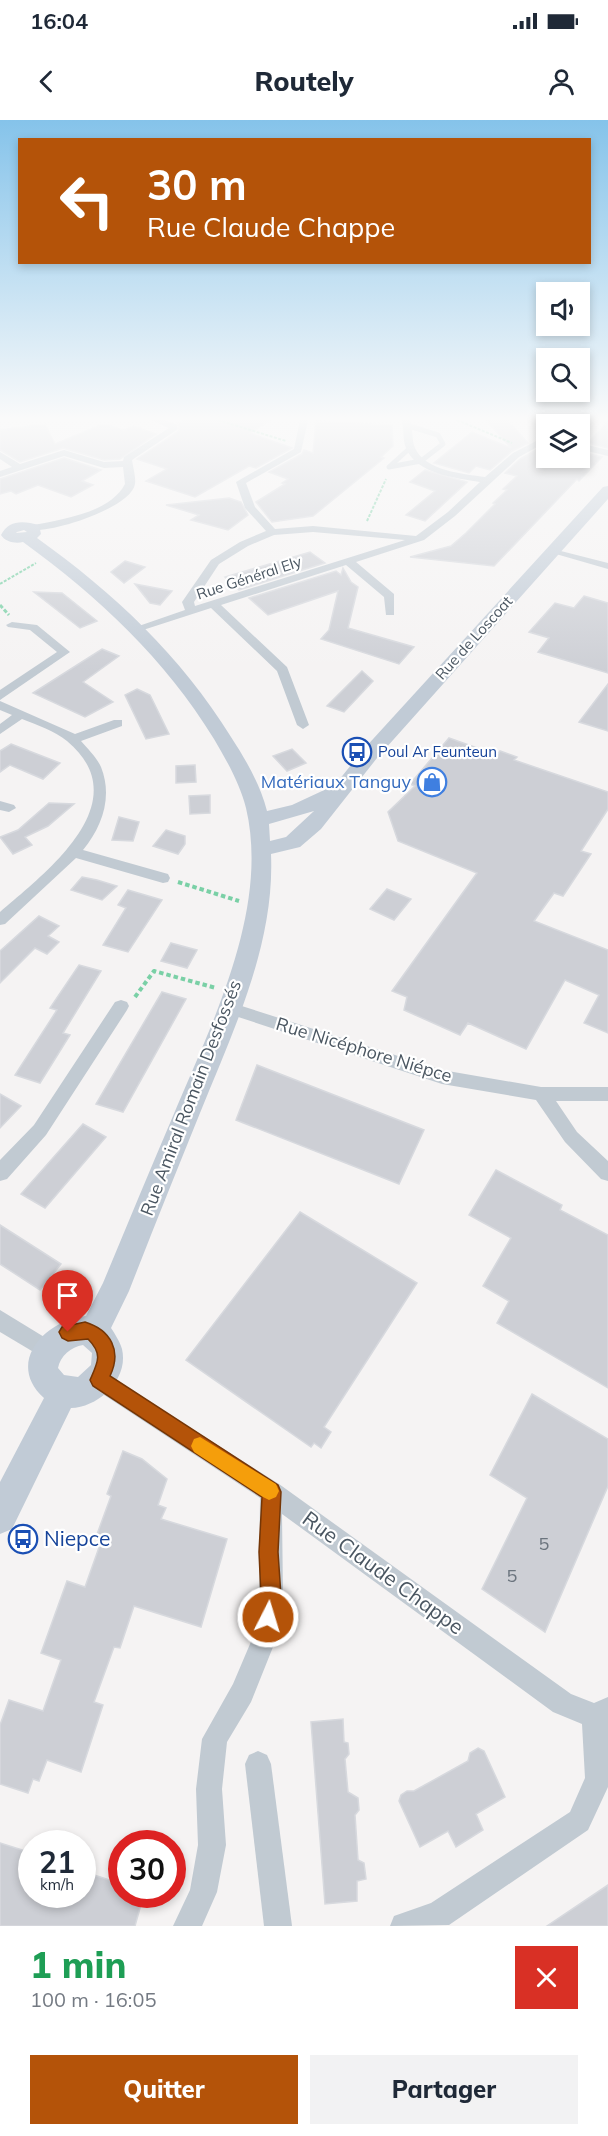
<!DOCTYPE html>
<html lang="fr">
<meta charset="utf-8">
<style>
body{margin:0;font-family:Mulish,sans-serif;background:#f2f2f3;color:#1f2937;height:100vh;display:flex;flex-direction:column;font-size:22px;white-space:nowrap}
*{box-sizing:border-box;margin:0}
p{font-size:20px;color:#747a83}
.icon{flex:none;width:33px;height:33px;fill:none;stroke:currentColor;stroke-width:2;stroke-linecap:round;stroke-linejoin:round}
.map{position:relative;height:1806px;overflow:hidden}
.sheet{display:flex;flex-direction:column;background:#fff;flex:1}
.sheet>*{flex:none}
.banner{position:absolute;left:18px;top:18px;width:573px;height:126px;border-radius:0px;box-shadow:0 3px 9px #0003;background:#b45309;color:#fff;overflow:hidden}
.controls{position:absolute;left:536px;top:162px;display:grid;gap:12px}
.controls a{display:grid;place-items:center;width:54px;height:54px;border-radius:0px;background:#fff;box-shadow:0 3px 9px #0003;font-size:30px}
.speed{position:absolute;left:18px;top:1710px;display:flex;gap:12px;font-size:30px;font-weight:700;text-align:center}
.speed>*{display:grid;place-content:center;width:78px;height:78px;border-radius:50%;background:#fff;box-shadow:0 3px 9px #0003;line-height:1}
.speed small{font-size:15px;font-weight:400}
.speed .limit{border:9px solid #d22;background:#fff;color:#111}
.pin{position:absolute;display:grid;place-items:center;width:51px;height:51px;color:#fff;margin:-62px -26px;border-radius:50% 50% 50% 0;rotate:-45deg;box-shadow:0 0 6px #0007}
.pin .icon{rotate:45deg}
.me{position:absolute;width:66px;margin:-33px;rotate:5deg;stroke-linejoin:round;filter:drop-shadow(0 0 4px #0008)}
.turn{display:flex;align-items:center;gap:21px;height:126px;padding:0 30px;font-size:27px}
.turn .icon{width:78px;height:78px;stroke-width:2.5}
.turn b{display:block;font-size:42px;line-height:51px}
.round{display:grid;place-items:center;flex:none;width:63px;height:63px;border-radius:0px;background:#f2f2f3}
.head{display:flex;align-items:center;justify-content:space-between;height:102px;padding:0 30px}
h1{font-size:36px;font-weight:800;line-height:45px;color:#1e9e55}
.cta{display:flex;gap:12px;margin-top:auto;padding:12px 30px}
.cta a{flex:1;height:69px;border-radius:0px;background:#b45309;color:#fff;font-size:24px;font-weight:800;line-height:69px;text-align:center}
.cta a+a{background:#f2f2f3;color:#1f2937}
.status{display:flex;justify-content:space-between;align-items:center;height:42px;padding:0 30px;background:#fff;direction:ltr}
.status svg{height:16px;fill:currentColor}
header{display:flex;justify-content:space-between;align-items:center;height:78px;padding:0 30px;background:#fff;font-size:27px;font-weight:800}
.map>svg:first-child{display:block}
.building{fill:#cdcfd5;stroke:#d7d9de;stroke-width:1.5}
.lines{fill:none;stroke-linecap:round;stroke-linejoin:round}
.path-far2{stroke:#7ad0a6;stroke-width:2;stroke-dasharray:3 1.5;stroke-linecap:butt}
.path-far1{stroke:#7ad0a6;stroke-width:3;stroke-dasharray:4 2;stroke-linecap:butt}
.path{stroke:#7ad0a6;stroke-width:4;stroke-dasharray:4.5 3;stroke-linecap:butt}
.service{stroke:#c1cad2;stroke-width:5}
.minor{fill:#c1cad2;fill-rule:evenodd}
.secondary{fill:#c1cbd6;fill-rule:evenodd}
.route{fill:#b45309;stroke:#753606;stroke-width:1.5}
.slow{fill:#f59e0b}
.labels{text-anchor:middle;stroke-width:4.5;stroke-linejoin:round;paint-order:stroke}
.far-street-label{font-size:15px;fill:#4a5661;stroke:#fff}
.far-transit-label{font-size:15px;fill:#164399;stroke:#fff;text-anchor:start}
.shop-label{font-size:18px;fill:#366cbe;stroke:#fff;text-anchor:end}
.street-label{font-size:18px;fill:#4a5661;stroke:#fff}
.near-number-label{font-size:18px;fill:#6b747e}
.near-transit-label{font-size:21px;fill:#164399;stroke:#fff;text-anchor:start}
.near-street-label{font-size:21px;fill:#4a5661;stroke:#fff}
</style>
<div class="status"><b>16:04</b><svg viewBox="0 0 49 12"><path d="M0 12V9h3v3zM5 12V6h3v6zM10 12V3h3v9zM15 12V0h3v12zM26 1h20v11H26zM47 4h2v5h-2z"/></svg></div>
<header><svg class="icon" aria-label="back" viewBox="0 0 24 24"><path d="M15 5l-7 7 7 7"/></svg>Routely<svg class="icon" aria-label="person" viewBox="0 0 24 24"><circle cx="12" cy="8" r="4"/><path d="M4 21q1-7 8-7t8 7"/></svg></header>
<div class="map">
<svg width="608" height="1806" viewBox="0 0 608 1806">
<rect width="100%" height="100%" fill="#f5f3f3"/>
<g class="building">
<polygon points="183,300 271,300 250,313 292,328 256,348 249,346 195,377 146,361 167,349 137,339 179,311 178,303"/>
<polygon points="486,300 507,300 528,323 512,331 490,350 476,346 469,353 434,343 472,312 511,328"/>
<polygon points="316,301 392,305 393,326 381,337 384,338 313,396 272,402 256,382 285,364 282,363 288,359 269,352 302,334 304,330 313,333"/>
<polygon points="608,301 608,328 588,323"/>
<polygon points="45,304 55,324 103,304 124,310 134,306 156,314 120,339 104,340 63,328 20,342 0,330 0,310"/>
<polygon points="541,327 546,328 546,338 579,338 580,332 602,337 579,361 577,359 494,446 410,437 451,426 466,413 495,384 493,383 507,370 503,369 517,356 505,353 520,339"/>
<polygon points="64,338 101,350 82,361 93,365 71,377 38,365 16,374 11,371 0,374 0,359"/>
<polygon points="425,350 467,362 425,401 406,395 435,371 410,362"/>
<polygon points="229,378 241,382 248,395 228,410 191,400 199,395 166,385"/>
<polygon points="310,432 325,443 239,470 225,457"/>
<polygon points="125,441 145,447 124,463 111,452"/>
<polygon points="343,448 351,462 358,467 348,508 414,527 399,544 321,519 329,510 338,471 268,495 249,478 336,451 341,455"/>
<polygon points="135,464 172,471 160,485 150,483"/>
<polygon points="34,472 62,473 97,501 80,508"/>
<polygon points="584,476 608,483 608,553 538,532 549,518 529,512 555,483 574,488"/>
<polygon points="102,529 119,536 83,562 113,582 85,597 33,573"/>
<polygon points="362,551 373,561 344,592 327,586"/>
<polygon points="608,564 608,611 579,602"/>
<polygon points="137,569 150,575 169,614 146,619 125,575"/>
<polygon points="449,618 497,635 500,631 517,637 514,640 608,672 608,689 581,731 591,734 563,776 554,773 534,801 608,830 608,913 584,903 599,875 565,860 526,929 468,903 460,915 404,890 407,877 392,871 477,753 398,721 388,692 415,666 410,664"/>
<polygon points="11,624 60,643 43,659 10,645 0,652 0,631"/>
<polygon points="292,629 306,643 287,651 273,636"/>
<polygon points="195,645 196,662 176,663 176,646"/>
<polygon points="210,675 210,693 190,694 189,676"/>
<polygon points="49,683 74,684 48,706 25,717 32,725 13,734 0,717 18,710"/>
<polygon points="119,697 139,702 133,721 112,720"/>
<polygon points="166,710 185,716 185,724 178,734 153,726"/>
<polygon points="82,757 97,760 117,766 102,780 71,770"/>
<polygon points="387,769 411,779 394,800 370,789"/>
<polygon points="128,770 162,780 128,832 103,825 126,788 118,785"/>
<polygon points="39,796 59,806 48,816 59,822 47,834 35,828 0,863 0,831"/>
<polygon points="171,823 197,830 187,848 161,841"/>
<polygon points="79,845 101,851 63,913 70,915 40,963 15,955 57,890 50,888"/>
<polygon points="162,872 186,879 123,992 96,984"/>
<polygon points="257,945 424,1010 399,1064 236,1000"/>
<polygon points="0,974 21,986 0,1008"/>
<polygon points="83,1004 106,1017 45,1088 21,1074"/>
<polygon points="496,1050 562,1085 560,1090 608,1115 608,1268 497,1203 509,1181 483,1166 511,1118 469,1095"/>
<polygon points="300,1092 417,1163 324,1307 331,1312 321,1328 314,1323 311,1327 186,1240"/>
<polygon points="0,1105 61,1144 40,1170 0,1144"/>
<polygon points="532,1274 608,1319 608,1366 545,1512 482,1469 527,1378 490,1355"/>
<polygon points="123,1331 142,1339 167,1359 158,1385 166,1388 161,1399 227,1419 201,1507 134,1486 120,1528 114,1527 94,1582 103,1585 81,1652 47,1640 39,1661 33,1659 28,1673 0,1664 0,1605 9,1580 43,1591 61,1540 41,1533 67,1461 85,1467 102,1419 96,1417 111,1376 107,1374"/>
<polygon points="343,1599 344,1622 348,1623 349,1634 345,1639 348,1672 358,1678 359,1690 355,1695 358,1740 364,1743 366,1759 357,1761 357,1781 325,1784 311,1602"/>
<polygon points="478,1628 484,1631 505,1677 476,1694 483,1710 456,1727 448,1711 420,1727 399,1681 401,1675 407,1671 414,1671 468,1641 470,1633"/>
<polygon points="0,1723 32,1733 32,1774 82,1774 82,1751 122,1764 122,1774 144,1774 135,1806 0,1806"/>
<polygon points="608,1765 608,1806 547,1806"/>
</g>
<g class="lines">
<g class="path-far2">
<polyline points="218,300 286,321"/>
<polyline points="457,300 512,323"/>
<polyline points="367,401 386,359"/>
<polyline points="0,464 36,443"/>
</g>
<polyline class="path-far1" points="0,485 9,495"/>
<g class="path">
<polyline points="178,762 239,781"/>
<polyline points="135,877 154,851 216,868"/>
</g>
<polyline class="service" points="409,306 438,315 443,324 421,341 389,347 410,328"/>
<g class="minor">
<path d="M151,300h12l13,4 2,5 -46,31c1,7 4,17 3,24 -4,24 -83,49 -105,46v-4c31,-7 79,-12 95,-42l-2,-17 -19,1 -40,-12 -64,21v-6l12,-4 -12,-8v-7l20,12 44,-14 40,12 19,-1 1,-4 45,-29z"/>
<path d="M300,300h8l-7,32 -55,31 9,24 20,22 38,-3 103,10 32,-24 32,-30c-24,-4 -64,-8 -74,-34 -4,-9 -1,-19 -5,-28h8c5,9 2,19 6,28 10,23 49,26 70,29l28,-24 33,-17v6l-27,15 -64,59 -31,24 -68,22 38,32v21h-8l-2,-18 -38,-32 -125,40 66,62 22,58 -6,4 -6,-4 -20,-54 -66,-63 -68,22 -10,-2 52,-18 -3,-8 29,-42 29,-18 26,-11 -21,-23 -9,-26 58,-33zM313,412l92,8 -210,66 -1,-4 25,-38 29,-18 26,-11z"/>
<polygon points="573,300 582,300 578,304 570,304"/>
<polygon points="579,323 608,330 608,336 579,329"/>
<polygon points="549,428 608,443 608,449 549,432"/>
<polygon points="12,502 37,505 70,532 0,580 0,570 57,532 30,510 8,507 6,505"/>
<path d="M0,581l75,33 39,-14h8v6l-41,15c7,8 16,17 20,26 12,30 1,60 -18,83l85,24 2,4 -2,4 -5,1 -87,-25 -71,66 -5,1v-13c45,-39 140,-110 67,-171 -12,-10 -30,-16 -45,-22l-22,15v-10l12,-9 -12,-5z"/>
<polygon points="0,681 14,685 16,688 9,692 0,690"/>
<polygon points="121,880 127,882 129,886 127,890 46,1015 7,1059 0,1061 0,1040 34,1005 115,882"/>
<polygon points="229,882 442,950 541,967 608,967 608,981 556,981 577,1012 608,1041 608,1061 601,1059 565,1022 536,980 442,964 223,892 221,888"/>
<polygon points="0,1190 54,1223 57,1230 54,1237 47,1240 0,1212"/>
<polygon points="99,1250 279,1364 571,1574 594,1583 608,1577 608,1667 588,1710 449,1805 390,1806 394,1796 431,1783 570,1692 585,1658 582,1604 553,1592 282,1394 283,1476 277,1517 251,1582 227,1622 222,1669 226,1725 217,1772 202,1806 173,1806 190,1770 198,1725 196,1669 202,1619 233,1564 253,1517 259,1476 260,1378 92,1267 88,1260 92,1253"/>
<polygon points="258,1631 267,1635 271,1644 292,1806 264,1806 245,1644 249,1635"/>
</g>
<path class="secondary" d="M608,366v13l-231,259 -56,71 -21,18 -29,7c4,91 -38,177 -71,259 -24,59 -48,119 -71,178l-18,37c4,6 9,14 11,21 7,30 -23,58 -51,59l-59,121 -12,5v-52l44,-84c-39,-35 1,-78 42,-82l17,-33c23,-55 46,-111 70,-167 38,-91 97,-206 73,-308 -6,-24 -19,-47 -32,-69 -49,-80 -115,-142 -191,-197 -7,2 -18,0 -22,-7 8,-16 23,-14 38,-10l2,9 -4,4c77,55 144,118 194,199 15,23 29,47 36,74l25,-6 43,-20 28,-35 240,-263zM24,410l3,2 -11,1 1,-1zM314,691l-28,26 -16,4 -1,-17zM83,1225l9,8 -1,12 -13,12 -14,-2 -6,-7c2,-12 13,-21 25,-23z"/>
</g>
<linearGradient id="sky" x2="0" y2="1"><stop stop-color="#85c3ea"/><stop offset="0.54" stop-color="#fafafa"/><stop offset="1" stop-color="#fafafa" stop-opacity="0"/></linearGradient>
<rect width="608" height="553" fill="url(#sky)"/>
<path class="route" d="M85,1202c26,8 37,29 25,54l168,109 3,7 -3,60 3,44 -6,28 -7,3 -7,-3 -3,-7 3,-21 -2,-44 3,-55 -169,-111 -3,-6c8,-18 13,-26 -2,-41l-20,2 -6,-3 -3,-6 3,-5z"/>
<polygon class="slow" points="200,1317 276,1364 279,1371 276,1377 269,1380 263,1377 194,1332 191,1326 194,1319"/>
<defs>
<g id="bus-ring" transform="scale(1.5)"><circle r="9.5" fill="#fff" stroke="#1a4fb4" stroke-width="1.5"/><path d="M-5-6H5V4H4V6H2V4H-2V6H-4V4H-5ZM-3.5-4V0h7V-4ZM-3.5 1.2v1.5H-2V1.2ZM2 1.2v1.5H3.5V1.2Z" fill="#1a4fb4"/></g>
<g id="shop-ring" transform="scale(1.5)"><circle r="9.5" fill="#fff" stroke="#3f7fe0" stroke-width="1.5"/><path d="M-5-2.5h2.3a2.7 3.5 0 0 1 5.4 0H5L5.5 6h-11ZM-1.5-2.5h3a1.5 2.3 0 0 0-3 0Z" fill="#3f7fe0"/></g>
</defs>
<g fill-rule="evenodd">
<use href="#bus-ring" x="357" y="632"/>
<use href="#shop-ring" x="432" y="662"/>
<use href="#bus-ring" x="23" y="1419"/>
</g>
<g class="labels">
<g class="far-street-label">
<text transform="translate(249 458) rotate(-18)" y="5">Rue Général Ely</text>
<text transform="translate(474 518) rotate(-48)" y="5">Rue de Loscoat</text>
</g>
<g class="far-transit-label">
<text x="378" y="637">Poul Ar Feunteun</text>
</g>
<g class="shop-label">
<text x="411" y="668">Matériaux Tanguy</text>
</g>
<g class="street-label">
<text transform="translate(364 930) rotate(17)" y="6">Rue Nicéphore Niépce</text>
<text transform="translate(191 978) rotate(-69)" y="6">Rue Amiral Romain Desfossés</text>
</g>
<g class="near-number-label">
<text x="544" y="1430">5</text>
<text x="512" y="1462">5</text>
</g>
<g class="near-transit-label">
<text x="44" y="1426">Niepce</text>
</g>
<g class="near-street-label">
<text transform="translate(383 1453) rotate(36)" y="7">Rue Claude Chappe</text>
</g>
</g>
</svg>
<div class="controls">
<a><svg class="icon" aria-label="sound" viewBox="0 0 24 24"><path d="M4 9h4l5-4v14l-5-4H4zM17 9q2 3 0 6"/></svg></a>
<a><svg class="icon" aria-label="search" viewBox="0 0 24 24"><circle cx="10" cy="10" r="6"/><path d="M15 15l6 6"/></svg></a>
<a><svg class="icon" aria-label="layers" viewBox="0 0 24 24"><path d="M12 4l9 5-9 5-9-5zM3 14l9 5 9-5"/></svg></a>
</div>
<div class="speed"><div>21<small>km/h</small></div><div class="limit">30</div></div>
<div class="pin" style="left:68px;top:1212px;background:#d93025"><svg class="icon" aria-label="arrive" viewBox="0 0 24 24"><path d="M6 21V4h12l-3 4 3 4H6"/></svg></div>
<svg class="me" style="left:268px;top:1497px" viewBox="-20 -20 40 40"><circle r="17" fill="#b45309" stroke="#fff" stroke-width="3"/><path d="M0-11L8 9 0 5-8 9z" fill="#fff"/></svg>
<div class="banner">
<div class="turn"><svg class="icon" aria-label="left" viewBox="0 0 24 24"><path d="M17 20v-9H6M10 6l-5 5 5 5"/></svg><div><b>30 m</b>Rue Claude Chappe</div></div>
</div>
</div>
<section class="sheet">
<div class="head"><div><h1>1 min</h1><p>100 m · 16:05</p></div><a class="round" style="background:#d93025;color:#fff"><svg class="icon" aria-label="close" viewBox="0 0 24 24"><path d="M6 6l12 12M18 6L6 18"/></svg></a></div>
<div class="cta"><a>Quitter</a><a>Partager</a></div>
</section>
